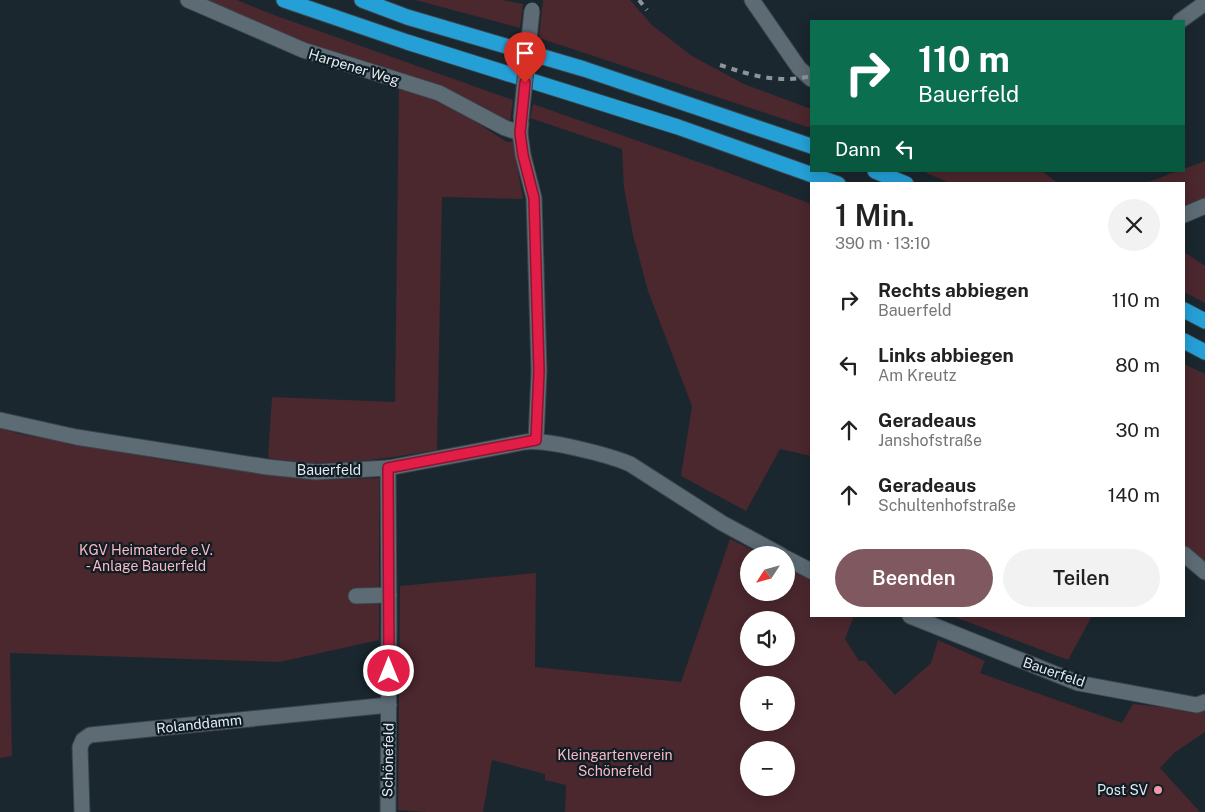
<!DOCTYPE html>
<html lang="de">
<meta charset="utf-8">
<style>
body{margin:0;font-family:"Public Sans",sans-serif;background:#f2f2f2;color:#222;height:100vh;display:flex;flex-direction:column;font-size:19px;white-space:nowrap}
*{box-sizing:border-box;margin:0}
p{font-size:16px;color:#767676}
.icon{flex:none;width:28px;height:28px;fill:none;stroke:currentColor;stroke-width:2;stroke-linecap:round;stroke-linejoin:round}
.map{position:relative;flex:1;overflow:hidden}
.details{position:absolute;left:810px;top:182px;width:375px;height:435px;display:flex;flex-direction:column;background:#fff;border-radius:0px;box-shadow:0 2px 12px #0003}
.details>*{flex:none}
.guide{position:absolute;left:810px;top:20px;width:375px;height:152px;border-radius:0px;box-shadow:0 2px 12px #0003;background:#0b6e4f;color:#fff;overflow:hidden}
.needle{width:32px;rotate:234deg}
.tools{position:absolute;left:740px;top:546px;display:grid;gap:10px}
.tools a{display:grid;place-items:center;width:55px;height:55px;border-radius:50%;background:#fff;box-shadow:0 2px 12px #0003;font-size:25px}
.pin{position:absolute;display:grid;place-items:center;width:42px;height:42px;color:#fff;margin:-51px -21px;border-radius:50% 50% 50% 0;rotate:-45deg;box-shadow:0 0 5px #0007}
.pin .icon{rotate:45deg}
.me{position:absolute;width:55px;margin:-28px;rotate:0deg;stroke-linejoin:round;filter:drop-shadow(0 0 4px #0008)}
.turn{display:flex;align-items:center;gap:18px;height:105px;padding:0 25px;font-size:22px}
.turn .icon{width:65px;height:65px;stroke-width:2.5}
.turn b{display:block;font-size:35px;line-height:42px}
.then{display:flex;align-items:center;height:48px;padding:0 25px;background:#0003;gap:10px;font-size:19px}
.round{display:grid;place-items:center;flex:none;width:52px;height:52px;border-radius:26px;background:#f2f2f2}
.summary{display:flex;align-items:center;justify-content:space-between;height:85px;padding:0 25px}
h1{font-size:30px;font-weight:600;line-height:38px}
.action{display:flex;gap:10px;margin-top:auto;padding:10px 25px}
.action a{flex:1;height:58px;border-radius:30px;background:#80585f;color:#fff;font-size:20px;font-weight:600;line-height:58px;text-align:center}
.action a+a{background:#f2f2f2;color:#222}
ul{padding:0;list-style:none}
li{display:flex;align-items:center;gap:15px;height:65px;padding:0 25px}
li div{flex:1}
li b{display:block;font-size:19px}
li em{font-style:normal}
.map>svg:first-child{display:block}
.green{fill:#4b272e;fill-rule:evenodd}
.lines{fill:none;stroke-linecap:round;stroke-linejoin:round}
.minor-casing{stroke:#3a444a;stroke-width:17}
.highway-casing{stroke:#3a444a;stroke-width:17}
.minor{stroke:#5c6b74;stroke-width:15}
.highway{stroke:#25a0d7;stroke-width:15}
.rail{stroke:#8b959b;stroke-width:4;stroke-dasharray:6 6;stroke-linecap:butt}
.minor-bridge-casing{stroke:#3a444a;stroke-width:17;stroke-linecap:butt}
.minor-bridge{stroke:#5c6b74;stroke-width:15}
.route-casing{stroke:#92132f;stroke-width:12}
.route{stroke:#e11d48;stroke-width:9}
.poi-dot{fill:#f39aa9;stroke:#101d24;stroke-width:2}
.labels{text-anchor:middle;stroke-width:4.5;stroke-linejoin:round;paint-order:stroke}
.street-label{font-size:14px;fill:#e3ebf0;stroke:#101d24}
.park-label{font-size:14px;fill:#f9bac4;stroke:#101d24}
.poi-label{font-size:14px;fill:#e3ebf0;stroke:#101d24;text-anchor:end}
</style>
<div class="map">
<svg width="1205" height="812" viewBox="0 0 1205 812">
<rect width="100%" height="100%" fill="#1a272e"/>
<g class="green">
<polygon points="202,0 237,0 274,15 513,100 510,122 304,45"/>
<polygon points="415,0 502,0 523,4 520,28"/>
<polygon points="543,0 630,0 652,25 692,56 744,84 811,109 811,128 539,38"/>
<path d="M399,84l45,18 63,40h6l10,57 -81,-2 -5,253c-41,7 -84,14 -126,13 -14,-1 -29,-3 -43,-5l4,-61 123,5z"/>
<polygon points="533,104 721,170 811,204 811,456 780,449 746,511 681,476 692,406 648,291 633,235 624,188 622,149 530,118"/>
<polygon points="1205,161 1205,199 1184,209 1184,184 1144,184 1177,171 1184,171 1184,169"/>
<polygon points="922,171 1042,171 1059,184 952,184"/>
<polygon points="1184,252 1205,266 1205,303 1184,292"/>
<polygon points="1184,364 1205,374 1205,582 1184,557"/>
<polygon points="0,428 20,434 175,462 315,480 379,478 379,640 280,662 10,653 12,756 0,758"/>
<path d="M730,539l32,16h-13v37h37v-25l25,13v36h43l-9,23 14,22h6l30,34 36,-32 7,-23 47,21 -5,12 142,50 11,-19 72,7v21l-31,21 -14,15 40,44h-635l1,-27 -21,-5v-6l-53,-14 -9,52h-57l-28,-2 2,-224 136,-13 -1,94 146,15zM749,620h37v38h-37zM749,685h37v37h-37zM749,750h37v38h-37z"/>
<polygon points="952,616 1092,616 1068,660"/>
</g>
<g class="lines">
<g class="minor-casing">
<g id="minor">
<polyline points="188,0 303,50 439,93 505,128 520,133"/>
<polyline points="752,0 799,68 811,79"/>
<polyline points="1180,21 1205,3"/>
<polyline points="521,123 520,133 523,155 534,198 539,371 536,441"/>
<polyline points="1184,215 1205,206"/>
<path d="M0,420l76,17 191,30 49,5 72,-4 137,-26c22,-3 84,13 105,22l92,59 59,32"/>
<polyline points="1184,554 1205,572"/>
<polyline points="786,558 811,571"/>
<polyline points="356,596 389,595"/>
<polyline points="910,616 1078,683 1197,705 1205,702"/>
<polyline points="82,812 80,747 83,740 90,735 389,705"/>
<polyline points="388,812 389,621 388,468"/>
</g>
</g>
<g class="highway-casing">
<g id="highway">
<polyline points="284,0 407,42 678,127 838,184"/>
<polyline points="362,0 407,17 584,69 811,146"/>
<polyline points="875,171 906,184"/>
<polyline points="1184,310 1205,321"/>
<polyline points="1184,341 1205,352"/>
</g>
</g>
<use href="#minor" class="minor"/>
<use href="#highway" class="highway"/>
<g class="rail">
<polyline points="639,0 647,10"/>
<path d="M720,65c30,10 59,19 91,11"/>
</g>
<g class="minor-bridge-casing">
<polyline id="minor-bridge" points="521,119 532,10"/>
</g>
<use href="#minor-bridge" class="minor-bridge"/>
</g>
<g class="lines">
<g class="route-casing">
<polyline id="route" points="389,671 388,468 536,440 539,371 534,198 523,155 520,133 525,83"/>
</g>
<use href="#route" class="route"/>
</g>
<circle class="poi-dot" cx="1158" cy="790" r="5"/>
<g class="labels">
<g class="street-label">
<text transform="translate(354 67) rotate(17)" y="5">Harpener Weg</text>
<text x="329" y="475">Bauerfeld</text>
<text transform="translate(1054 672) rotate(19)" y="5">Bauerfeld</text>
<text transform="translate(199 724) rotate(-6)" y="5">Rolanddamm</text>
<text transform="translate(388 760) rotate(-89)" y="5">Schönefeld</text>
</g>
<g class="park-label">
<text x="146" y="555">KGV Heimaterde e.V.<tspan x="146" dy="16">- Anlage Bauerfeld</tspan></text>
<text x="615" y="760">Kleingartenverein<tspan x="615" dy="16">Schönefeld</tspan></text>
</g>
<g class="poi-label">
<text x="1148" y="795">Post SV</text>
</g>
</g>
</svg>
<div class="tools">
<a><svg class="needle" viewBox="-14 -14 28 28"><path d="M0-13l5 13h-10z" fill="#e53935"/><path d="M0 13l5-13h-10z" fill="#767676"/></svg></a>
<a><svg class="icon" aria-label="sound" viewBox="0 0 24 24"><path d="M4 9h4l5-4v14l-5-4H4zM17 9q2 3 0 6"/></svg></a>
<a>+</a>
<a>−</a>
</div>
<div class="pin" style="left:525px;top:83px;background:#d93025"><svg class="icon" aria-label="arrive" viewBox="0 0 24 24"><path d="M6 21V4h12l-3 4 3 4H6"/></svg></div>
<svg class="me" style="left:389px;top:671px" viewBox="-20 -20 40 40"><circle r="17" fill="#e11d48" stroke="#fff" stroke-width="3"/><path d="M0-11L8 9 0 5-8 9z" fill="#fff"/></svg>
<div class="guide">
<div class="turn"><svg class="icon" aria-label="right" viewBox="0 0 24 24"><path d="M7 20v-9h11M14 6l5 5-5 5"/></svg><div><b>110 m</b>Bauerfeld</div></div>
<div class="then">Dann<svg class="icon" aria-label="left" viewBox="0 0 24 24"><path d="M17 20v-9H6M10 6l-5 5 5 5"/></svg></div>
</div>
<section class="details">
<div class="summary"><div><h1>1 Min.</h1><p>390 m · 13:10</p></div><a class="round"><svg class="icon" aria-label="close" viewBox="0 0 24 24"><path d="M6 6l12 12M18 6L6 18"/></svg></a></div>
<ul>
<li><svg class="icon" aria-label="right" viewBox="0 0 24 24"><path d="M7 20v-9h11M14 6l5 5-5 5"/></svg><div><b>Rechts abbiegen</b><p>Bauerfeld</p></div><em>110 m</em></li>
<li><svg class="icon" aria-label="left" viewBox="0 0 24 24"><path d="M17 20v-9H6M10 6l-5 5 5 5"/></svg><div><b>Links abbiegen</b><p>Am Kreutz</p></div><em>80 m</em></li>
<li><svg class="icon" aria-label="ahead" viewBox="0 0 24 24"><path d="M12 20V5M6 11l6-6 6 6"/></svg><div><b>Geradeaus</b><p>Janshofstraße</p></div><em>30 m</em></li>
<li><svg class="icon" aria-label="ahead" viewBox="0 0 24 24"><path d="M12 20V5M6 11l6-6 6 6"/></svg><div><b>Geradeaus</b><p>Schultenhofstraße</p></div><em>140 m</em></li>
</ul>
<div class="action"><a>Beenden</a><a>Teilen</a></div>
</section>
</div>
